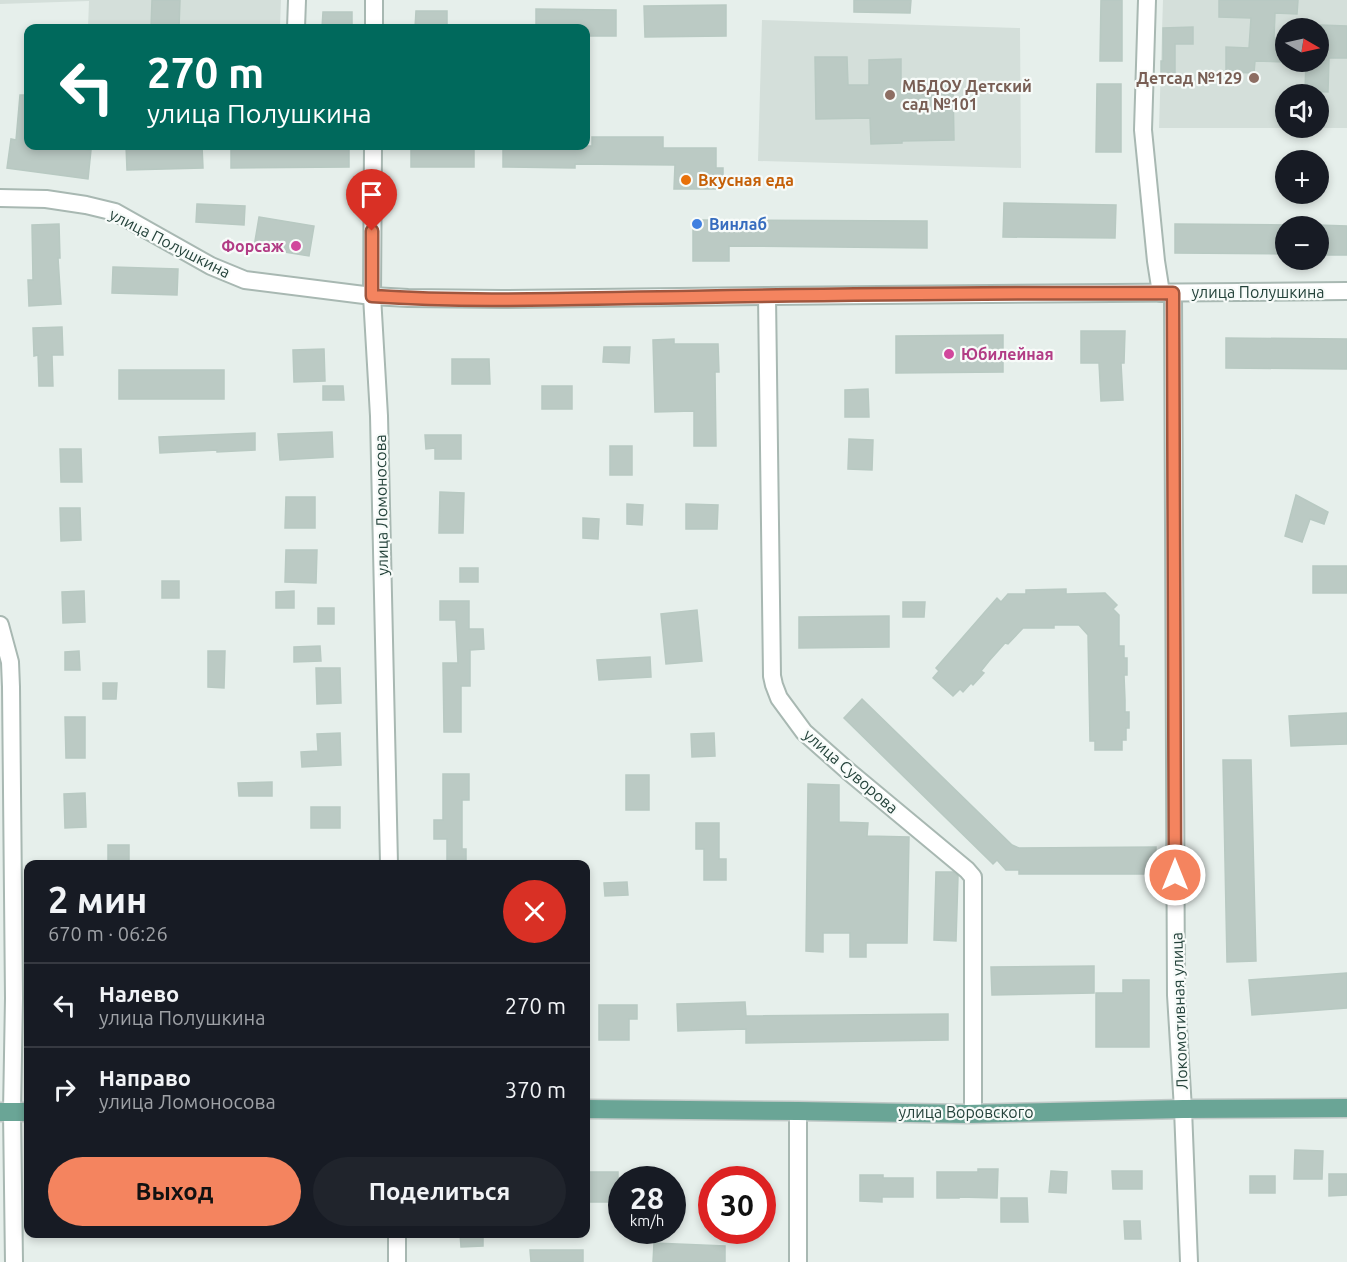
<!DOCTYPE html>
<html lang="ru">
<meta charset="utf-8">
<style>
body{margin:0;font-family:Ubuntu,sans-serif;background:#20242c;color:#f1f3f6;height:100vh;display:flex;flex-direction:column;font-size:22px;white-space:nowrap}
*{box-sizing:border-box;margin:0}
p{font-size:20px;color:#9ea1a6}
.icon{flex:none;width:33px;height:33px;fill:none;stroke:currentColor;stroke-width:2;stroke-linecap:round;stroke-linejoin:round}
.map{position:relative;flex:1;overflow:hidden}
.drawer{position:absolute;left:24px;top:860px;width:566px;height:378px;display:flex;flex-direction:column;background:#171b24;border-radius:12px;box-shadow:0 3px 9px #0003}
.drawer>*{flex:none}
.top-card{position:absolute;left:24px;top:24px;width:566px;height:126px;border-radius:12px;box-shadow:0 3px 9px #0003;background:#00695c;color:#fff;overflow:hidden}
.needle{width:39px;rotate:99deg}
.fabs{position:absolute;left:1275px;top:18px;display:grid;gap:12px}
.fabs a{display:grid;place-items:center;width:54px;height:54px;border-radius:50%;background:#171b24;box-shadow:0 3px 9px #0003;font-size:30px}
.speed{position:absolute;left:608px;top:1166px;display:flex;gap:12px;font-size:30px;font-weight:700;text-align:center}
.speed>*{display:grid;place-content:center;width:78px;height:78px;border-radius:50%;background:#171b24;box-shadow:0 3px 9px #0003;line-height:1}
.speed small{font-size:15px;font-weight:400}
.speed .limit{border:9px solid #d22;background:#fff;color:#111}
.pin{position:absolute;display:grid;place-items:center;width:51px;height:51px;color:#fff;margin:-62px -26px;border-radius:50% 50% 50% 0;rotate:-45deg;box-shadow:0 0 6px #0007}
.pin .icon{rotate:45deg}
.me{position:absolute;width:66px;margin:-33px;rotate:0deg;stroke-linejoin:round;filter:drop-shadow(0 0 4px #0008)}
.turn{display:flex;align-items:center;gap:21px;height:126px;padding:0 24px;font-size:27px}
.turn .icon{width:78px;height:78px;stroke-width:2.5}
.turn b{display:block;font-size:42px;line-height:51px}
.round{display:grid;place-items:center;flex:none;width:63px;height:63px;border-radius:32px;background:#20242c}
.summary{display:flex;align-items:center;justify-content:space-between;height:102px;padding:0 24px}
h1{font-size:36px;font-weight:600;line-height:45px}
.action{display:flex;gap:12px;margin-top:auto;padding:12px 24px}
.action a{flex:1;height:69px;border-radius:36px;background:#f4845f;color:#111;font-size:24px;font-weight:600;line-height:69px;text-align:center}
.action a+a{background:#20242c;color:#f1f3f6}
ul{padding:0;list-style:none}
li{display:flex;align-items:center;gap:18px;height:84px;padding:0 24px;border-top:2px solid #363941}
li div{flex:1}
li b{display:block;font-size:22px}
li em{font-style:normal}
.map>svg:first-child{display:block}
.built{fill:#d4dfda;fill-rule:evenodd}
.building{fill:#bbcac4;stroke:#b8c9c2;stroke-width:1.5}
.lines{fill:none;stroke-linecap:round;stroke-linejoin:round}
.minor-casing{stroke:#a8b8b2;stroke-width:20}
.major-casing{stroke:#c2cac8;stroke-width:21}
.minor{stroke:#fff;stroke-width:16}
.major{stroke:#6aa596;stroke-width:18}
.route-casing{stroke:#9f563e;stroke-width:15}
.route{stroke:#f4845f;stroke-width:10}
.education-dot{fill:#8d6e63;stroke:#f7fbf9;stroke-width:2}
.food-dot{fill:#e8710a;stroke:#f7fbf9;stroke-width:2}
.shop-dot{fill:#3f7fe0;stroke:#f7fbf9;stroke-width:2}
.hotel-dot{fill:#d1479c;stroke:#f7fbf9;stroke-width:2}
.labels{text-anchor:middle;stroke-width:4.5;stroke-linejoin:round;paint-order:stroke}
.education-label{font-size:16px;font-weight:bold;fill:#785e54;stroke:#f7fbf9;text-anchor:end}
.food-label{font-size:16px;font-weight:bold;fill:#c56008;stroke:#f7fbf9;text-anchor:start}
.shop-label{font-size:16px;font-weight:bold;fill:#366cbe;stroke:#f7fbf9;text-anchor:start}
.street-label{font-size:16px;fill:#24423a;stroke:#f7fbf9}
.hotel-label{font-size:16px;font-weight:bold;fill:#b23c85;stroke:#f7fbf9;text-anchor:end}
</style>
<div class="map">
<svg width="1347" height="1262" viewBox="0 0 1347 1262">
<rect width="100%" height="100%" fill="#e6efeb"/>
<g class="built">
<polygon points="0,0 281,0 280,28 88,28 89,1 0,4"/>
<path d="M1163,0h184v128h-188zM1286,28h32v34h-32zM1286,94h32v34h-32z"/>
<polygon points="762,20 1020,28 1021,168 758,161"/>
</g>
<g class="building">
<polygon points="152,0 180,0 179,28 151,28"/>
<polygon points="854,0 911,0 910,13 854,12"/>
<polygon points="1101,0 1122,0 1122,61 1100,61"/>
<polygon points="1219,0 1298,0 1297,14 1275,13 1274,38 1286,38 1286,62 1255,61 1254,73 1226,72 1226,47 1249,48 1251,18 1219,17"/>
<polygon points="726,5 726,36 645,37 644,6"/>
<polygon points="536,9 616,10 616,36 585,36 585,28 536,28"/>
<polygon points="416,11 447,11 447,28 415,28"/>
<polygon points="323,12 352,12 352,28 322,28"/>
<polygon points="1320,25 1347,26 1347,58 1329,58 1328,92 1305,91 1306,62 1318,62 1318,39 1320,39"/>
<polygon points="1193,27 1193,44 1175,44 1175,77 1161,77 1161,61 1163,61 1163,28"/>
<polygon points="815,57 847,57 848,85 869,85 869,60 901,59 901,85 953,84 954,140 902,141 902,143 871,144 870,118 816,119"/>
<polygon points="1097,84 1121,84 1121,152 1096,152"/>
<polygon points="20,95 28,95 28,146 56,146 91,150 88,179 7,168 11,139 16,140"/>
<polygon points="592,137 663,137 663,148 716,148 716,168 723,168 723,189 674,189 675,165 575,164 575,168 503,167 503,146 592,146"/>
<polygon points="126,146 202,146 203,168 127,170"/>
<polygon points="231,146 349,146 349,167 231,168"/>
<rect x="411" y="146" width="63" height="21"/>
<polygon points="1004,203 1116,205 1115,238 1003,237"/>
<polygon points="197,204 245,206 244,225 196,222"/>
<polygon points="259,217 314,226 309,256 254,247"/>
<polygon points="693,220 927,221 927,248 729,246 729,261 693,261"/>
<polygon points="59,224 60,258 58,258 61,304 29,306 28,280 33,280 32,225"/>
<polygon points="1175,224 1286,225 1286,254 1175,253"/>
<polygon points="1318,225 1347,226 1347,255 1318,255"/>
<polygon points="113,267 178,269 177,295 112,293"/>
<polygon points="62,327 63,355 52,355 53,386 39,386 38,355 34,356 33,328"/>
<polygon points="1081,331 1125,331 1124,363 1121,363 1123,400 1101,401 1099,363 1081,363"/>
<polygon points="1003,335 1003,372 896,373 896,336"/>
<polygon points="1226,338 1347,339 1347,369 1226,368"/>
<polygon points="674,339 674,344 718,344 719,372 715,372 716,446 694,446 694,411 655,412 653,340"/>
<polygon points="604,347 630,347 629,363 603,362"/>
<polygon points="324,349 325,381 294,382 293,350"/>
<polygon points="452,359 489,359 490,384 452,384"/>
<rect x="119" y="370" width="105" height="29"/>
<polygon points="323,386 343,386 344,400 323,400"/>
<rect x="542" y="386" width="30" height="23"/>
<polygon points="868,389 869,417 845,417 845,390"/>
<polygon points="332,432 333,457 280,460 278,434"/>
<polygon points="255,433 255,450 217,452 217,450 160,453 159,437"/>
<polygon points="425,435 461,435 461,459 435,459 435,448 426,449"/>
<polygon points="849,439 873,440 872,470 848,469"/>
<rect x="610" y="446" width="22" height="29"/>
<polygon points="60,449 81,449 82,482 61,482"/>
<polygon points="440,492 464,493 463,533 439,533"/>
<polygon points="1296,495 1328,512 1324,524 1310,519 1302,542 1285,536"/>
<polygon points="286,497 315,497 315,528 285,528"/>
<polygon points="627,504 643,505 642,525 627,524"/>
<polygon points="686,504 718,505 717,529 686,529"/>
<polygon points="60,508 80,508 81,540 61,541"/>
<polygon points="583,518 599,519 598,539 583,538"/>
<polygon points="286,550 317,550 316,583 285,582"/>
<rect x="1313" y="566" width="34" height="27"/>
<rect x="460" y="568" width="18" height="14"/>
<rect x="162" y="581" width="17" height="17"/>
<polygon points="1066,589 1066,594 1105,593 1117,605 1113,609 1119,615 1119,646 1124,646 1124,658 1127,658 1127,675 1124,675 1125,700 1125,712 1129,712 1129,728 1126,728 1126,740 1122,740 1122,750 1095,750 1095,741 1090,741 1088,635 1079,625 1054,625 1054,628 1023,628 1008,644 1005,643 989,661 981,671 984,673 973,685 971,683 963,692 960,689 953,696 933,678 939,671 936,668 997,598 1001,602 1008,594 1026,594 1026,590"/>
<polygon points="84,591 85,622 63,623 62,592"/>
<polygon points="294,591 294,608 276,608 276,592"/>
<polygon points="440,601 469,601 469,629 483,629 484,649 470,650 470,686 461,686 461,732 444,732 443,663 458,663 456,620 440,620"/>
<polygon points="903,602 925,602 924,617 903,617"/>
<rect x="318" y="608" width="16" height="16"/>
<polygon points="697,610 702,661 666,664 661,614"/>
<polygon points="889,616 889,647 799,648 799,617"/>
<polygon points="320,646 321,661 294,662 294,647"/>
<polygon points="79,651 80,670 65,670 65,652"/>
<polygon points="208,651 225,651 224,688 208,687"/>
<polygon points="650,657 651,677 599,680 597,660"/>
<polygon points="316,668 340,668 341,703 317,704"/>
<polygon points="103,683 117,683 116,699 103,699"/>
<polygon points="862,699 1012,845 1019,848 1156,847 1156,874 1019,874 1019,870 1006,870 997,860 993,864 844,718"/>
<polygon points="1347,713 1347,744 1291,746 1289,716"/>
<polygon points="65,717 85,717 85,758 66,758"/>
<polygon points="340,733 341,765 302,767 301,752 318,751 317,734"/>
<polygon points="714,733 715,756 692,757 691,734"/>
<polygon points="1223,760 1251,760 1256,961 1227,962"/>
<polygon points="443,774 469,774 469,800 462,800 462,849 466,849 466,864 447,864 447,839 434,839 434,820 443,820"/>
<rect x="626" y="775" width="23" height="35"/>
<polygon points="272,782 272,796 239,796 238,783"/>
<polygon points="808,784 839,785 839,822 868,823 867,836 909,837 907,943 866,943 866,957 850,957 850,933 823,933 823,952 806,951"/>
<polygon points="85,793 86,827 65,828 64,794"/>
<rect x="311" y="807" width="29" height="21"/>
<polygon points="696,823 719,823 719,859 726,859 726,880 704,880 704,849 696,849"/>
<rect x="108" y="845" width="21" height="19"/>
<polygon points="936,872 953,872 958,876 956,941 934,940"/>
<polygon points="627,882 628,895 605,896 604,883"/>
<polygon points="1094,966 1094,993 992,995 991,967"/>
<polygon points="1347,973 1347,1008 1252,1015 1249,980"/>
<polygon points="1123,980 1149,980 1149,1047 1096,1047 1096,993 1123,993"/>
<polygon points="745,1002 746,1016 948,1014 948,1040 746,1043 746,1029 678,1031 677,1004"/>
<polygon points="599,1005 637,1005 637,1019 629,1019 629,1040 599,1040"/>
<polygon points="1295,1150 1323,1151 1322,1179 1294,1179"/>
<polygon points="978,1169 998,1169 997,1198 959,1197 959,1198 937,1198 937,1172 978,1172"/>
<polygon points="1051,1171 1067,1172 1066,1193 1049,1192"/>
<polygon points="1112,1171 1142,1171 1142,1189 1113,1189"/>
<rect x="585" y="1172" width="33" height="30"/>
<polygon points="1329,1174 1347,1174 1347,1195 1329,1196"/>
<polygon points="860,1175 883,1175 883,1178 913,1178 913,1197 882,1197 882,1202 860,1201"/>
<rect x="1250" y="1176" width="25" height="17"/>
<polygon points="1001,1198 1027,1198 1028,1222 1001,1222"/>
<polygon points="1124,1221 1140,1221 1141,1239 1125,1239"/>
<polygon points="460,1233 483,1233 483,1246 461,1247"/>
<polygon points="654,1243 725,1246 725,1262 653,1262"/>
<polygon points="530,1250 583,1250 583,1262 531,1262"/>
</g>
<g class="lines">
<g class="minor-casing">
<g id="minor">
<polyline points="374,0 374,28"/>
<polyline points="1147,0 1143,130 1156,261 1161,293"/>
<polyline points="296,28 297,0"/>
<polyline points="373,146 372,296 379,416 389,864"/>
<polyline points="0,198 46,199 86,205 115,212 211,266 245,280 372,296 408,298 502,299 767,296 1347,291"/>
<polyline points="1173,293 1176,995 1183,1109 1189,1262"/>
<polyline points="767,296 772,676 774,685 779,698 804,732 848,771 967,870 973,877 973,1114"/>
<polyline points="0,625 10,662 11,687 14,998 12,1112 14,1262"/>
<polyline points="798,1111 798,1262"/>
<polyline points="397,1233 397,1262"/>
</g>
</g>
<g class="major-casing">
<g id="major">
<polyline points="585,1109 798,1111 967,1114 1183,1109 1347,1108"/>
<polyline points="0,1112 28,1112"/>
</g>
</g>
<use href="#minor" class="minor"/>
<use href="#major" class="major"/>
</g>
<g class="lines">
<g class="route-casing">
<path id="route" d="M372,231v65c106,7 214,2 321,1 160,-3 320,-4 480,-4l2,582"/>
</g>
<use href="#route" class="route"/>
</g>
<g class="education-dot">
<circle cx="1254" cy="78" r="6"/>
<circle cx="890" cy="95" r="6"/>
</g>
<circle class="food-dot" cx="686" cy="180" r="6"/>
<circle class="shop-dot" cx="697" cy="224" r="6"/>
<g class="hotel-dot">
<circle cx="296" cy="246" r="6"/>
<circle cx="949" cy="354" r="6"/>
</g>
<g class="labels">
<g class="education-label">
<text x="1242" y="84">Детсад №129</text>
<text x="902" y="92" text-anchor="start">МБДОУ Детский<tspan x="902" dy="18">сад №101</tspan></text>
</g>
<g class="food-label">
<text x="698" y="186">Вкусная еда</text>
</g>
<g class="shop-label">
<text x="709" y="230">Винлаб</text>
</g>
<g class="street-label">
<text transform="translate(170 243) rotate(27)" y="6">улица Полушкина</text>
<text x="1258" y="298">улица Полушкина</text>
<text transform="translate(381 505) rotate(-91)" y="6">улица Ломоносова</text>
<text transform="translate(851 771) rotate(41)" y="6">улица Суворова</text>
<text transform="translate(1179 1011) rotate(-92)" y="6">Локомотивная улица</text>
<text x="966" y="1118">улица Воровского</text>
</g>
<g class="hotel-label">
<text x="284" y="252">Форсаж</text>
<text x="961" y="360" text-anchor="start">Юбилейная</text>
</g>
</g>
</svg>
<div class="fabs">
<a><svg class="needle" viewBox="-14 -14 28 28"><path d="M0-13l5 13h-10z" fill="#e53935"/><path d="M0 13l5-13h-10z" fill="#9ea1a6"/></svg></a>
<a><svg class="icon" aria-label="sound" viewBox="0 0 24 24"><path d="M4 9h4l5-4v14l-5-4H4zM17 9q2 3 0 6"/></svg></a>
<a>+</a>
<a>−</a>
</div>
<div class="speed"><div>28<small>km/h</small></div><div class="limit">30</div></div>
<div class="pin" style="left:372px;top:231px;background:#d93025"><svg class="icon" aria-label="arrive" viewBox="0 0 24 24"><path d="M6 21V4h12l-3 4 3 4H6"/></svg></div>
<svg class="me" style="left:1175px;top:875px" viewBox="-20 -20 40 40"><circle r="17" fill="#f4845f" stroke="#fff" stroke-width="3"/><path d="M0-11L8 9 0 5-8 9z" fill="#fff"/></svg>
<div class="top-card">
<div class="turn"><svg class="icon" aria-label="left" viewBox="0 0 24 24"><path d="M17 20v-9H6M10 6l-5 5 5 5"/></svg><div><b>270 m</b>улица Полушкина</div></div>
</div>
<section class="drawer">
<div class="summary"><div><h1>2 мин</h1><p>670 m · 06:26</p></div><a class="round" style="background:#d93025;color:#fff"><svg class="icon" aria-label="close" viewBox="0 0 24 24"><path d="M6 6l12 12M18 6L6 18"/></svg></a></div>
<ul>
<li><svg class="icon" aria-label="left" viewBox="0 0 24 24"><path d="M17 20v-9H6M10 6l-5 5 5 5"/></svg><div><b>Налево</b><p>улица Полушкина</p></div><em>270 m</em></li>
<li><svg class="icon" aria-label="right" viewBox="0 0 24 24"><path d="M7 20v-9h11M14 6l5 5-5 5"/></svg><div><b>Направо</b><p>улица Ломоносова</p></div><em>370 m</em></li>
</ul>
<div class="action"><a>Выход</a><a>Поделиться</a></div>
</section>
</div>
